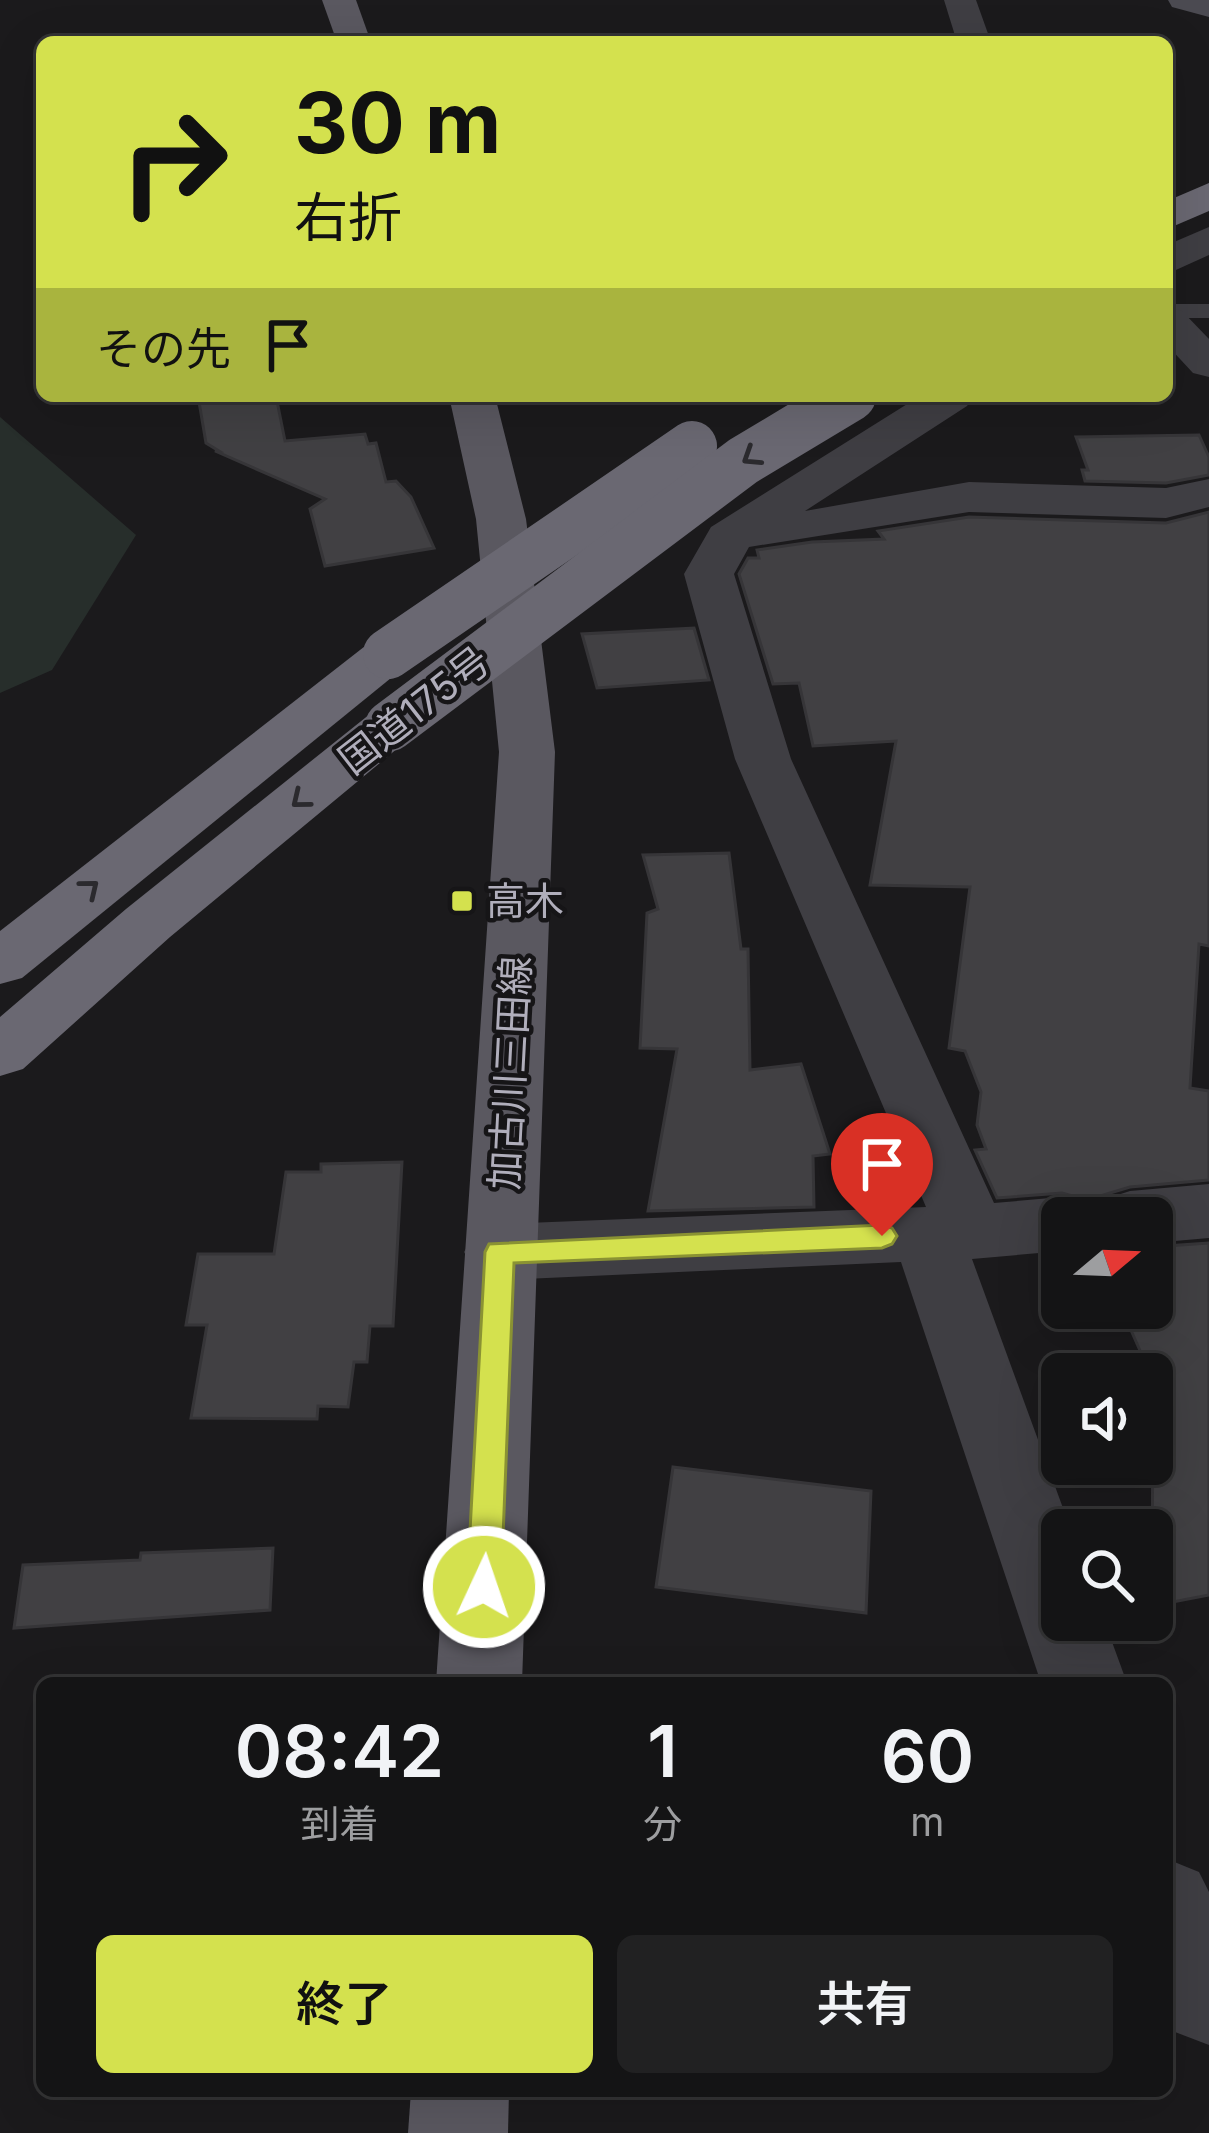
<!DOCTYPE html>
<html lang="ja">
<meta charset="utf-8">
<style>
body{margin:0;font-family:Inter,"Noto Sans JP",sans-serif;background:#212122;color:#f1f3f6;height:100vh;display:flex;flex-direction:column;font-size:45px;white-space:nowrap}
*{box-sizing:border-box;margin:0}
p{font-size:39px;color:#9d9ea0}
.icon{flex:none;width:66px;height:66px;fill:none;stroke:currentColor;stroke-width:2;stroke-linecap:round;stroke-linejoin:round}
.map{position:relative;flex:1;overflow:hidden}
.sheet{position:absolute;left:36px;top:1677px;width:1137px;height:420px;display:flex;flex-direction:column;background:#141415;border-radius:18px;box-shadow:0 12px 48px #0002,0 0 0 3px #333334}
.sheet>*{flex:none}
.banner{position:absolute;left:36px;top:36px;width:1137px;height:366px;border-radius:18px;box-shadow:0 12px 48px #0002,0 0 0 3px #333334;background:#d4e14e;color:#111;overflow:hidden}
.needle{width:78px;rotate:71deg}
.controls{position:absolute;left:1041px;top:1197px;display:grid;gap:24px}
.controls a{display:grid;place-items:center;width:132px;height:132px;border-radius:18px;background:#141415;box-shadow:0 12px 48px #0002,0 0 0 3px #333334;font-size:60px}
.pin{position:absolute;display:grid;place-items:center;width:102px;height:102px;color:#fff;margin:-123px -51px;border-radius:50% 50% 50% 0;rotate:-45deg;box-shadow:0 0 12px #0007}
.pin .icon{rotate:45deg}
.me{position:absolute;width:132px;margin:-66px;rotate:3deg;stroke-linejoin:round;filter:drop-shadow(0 0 9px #0008)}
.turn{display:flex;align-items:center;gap:42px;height:252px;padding:0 60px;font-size:54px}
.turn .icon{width:156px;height:156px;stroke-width:2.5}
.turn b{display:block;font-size:84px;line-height:102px}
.then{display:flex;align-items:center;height:114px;padding:0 60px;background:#0003;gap:24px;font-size:45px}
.eta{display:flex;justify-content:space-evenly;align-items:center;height:204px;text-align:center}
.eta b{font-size:72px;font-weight:600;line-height:84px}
.button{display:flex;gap:24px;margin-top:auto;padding:24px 60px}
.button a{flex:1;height:138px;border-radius:18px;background:#d4e14e;color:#111;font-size:48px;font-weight:600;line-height:138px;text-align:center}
.button a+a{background:#212122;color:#f1f3f6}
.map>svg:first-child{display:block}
.green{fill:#272e2b}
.building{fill:#414043;stroke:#363538;stroke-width:3}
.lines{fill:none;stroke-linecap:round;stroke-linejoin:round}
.lane{fill:#3f3e43;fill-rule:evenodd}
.street{fill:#3f3e43;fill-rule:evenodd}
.secondary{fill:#4b4a51;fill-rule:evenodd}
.primary{fill:#5a5860;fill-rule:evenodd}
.highway{fill:#6a6872;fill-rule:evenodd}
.highway-bridge{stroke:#6a6872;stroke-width:50}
.oneway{stroke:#2b2a2e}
.route{fill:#d4e14e;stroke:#8a9233;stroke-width:3}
.poi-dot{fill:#d4e14e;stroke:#161517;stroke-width:4.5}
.labels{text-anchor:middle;stroke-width:9;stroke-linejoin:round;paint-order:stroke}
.street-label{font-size:39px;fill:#b0aebb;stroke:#161517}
.poi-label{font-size:39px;fill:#b0aebb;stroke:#161517;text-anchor:start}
</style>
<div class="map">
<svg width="1209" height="2133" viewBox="0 0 1209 2133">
<rect width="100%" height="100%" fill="#1b1a1c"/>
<polygon class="green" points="0,417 136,535 52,670 0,693"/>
<g class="building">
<polygon points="198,396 276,396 285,441 365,434 368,444 376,443 386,482 396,481 411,497 434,548 325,566 310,509 325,499 215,451 219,451 206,443"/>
<polygon points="1199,435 1209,457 1209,475 1166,483 1085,481 1082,470 1088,470 1076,437"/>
<polygon points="1209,512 1209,946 1199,944 1190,1088 1209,1091 1209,1180 1130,1187 1087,1200 1062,1193 997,1198 975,1150 986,1149 977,1125 981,1092 965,1051 949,1048 970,887 870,885 896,741 813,746 799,683 773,684 739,574 748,558 759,558 757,550 812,542 884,539 878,531 969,517 1166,523"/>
<polygon points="694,628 709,680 597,688 582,634"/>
<polygon points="729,853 741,949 748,949 750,1070 801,1064 830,1154 813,1156 814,1207 648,1211 677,1049 640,1048 647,913 658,909 643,855"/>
<polygon points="402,1162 393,1326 370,1326 367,1362 354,1362 348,1407 318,1406 317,1419 191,1418 207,1325 186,1325 198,1254 274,1254 286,1172 321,1172 321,1164"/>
<polygon points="1209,1243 1209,1595 1152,1606 1153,1380 1130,1328 1152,1324 1152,1247"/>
<polygon points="673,1467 871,1491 866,1613 656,1587"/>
<polygon points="273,1548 270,1610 14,1628 23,1565 140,1560 141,1553"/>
</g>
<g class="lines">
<rect class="lane" x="1167" y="304" width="42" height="14"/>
<g class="street">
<polygon points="944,0 976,0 991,42 957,42"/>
<polygon points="1209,227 1209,255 1167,274 1167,245"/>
<polygon points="1167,307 1182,311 1209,339 1209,377 1193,373 1167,345"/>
<polygon points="920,396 974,396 967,406 805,511 969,482 1166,488 1209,479 1209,507 1166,518 969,512 749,547 734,574 791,759 994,1203 1062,1197 1087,1205 1094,1218 1062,1218 1062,1251 972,1259 1071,1530 1062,1530 1062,1620 1104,1620 1127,1683 1041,1683 901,1262 500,1280 475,1271 464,1252 475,1233 500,1224 926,1207 735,759 684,574 711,527"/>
<polygon points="1209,1184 1209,1238 1152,1243 1152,1218 1095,1218 1105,1199 1130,1191"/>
<polygon points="1167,1859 1199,1872 1209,1892 1209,2045 1175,2032 1167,2012"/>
</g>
<polygon class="secondary" points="1168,0 1209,0 1209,17 1172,7"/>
<g class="primary">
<polygon points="322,0 356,0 371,42 337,42"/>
<polygon points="449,396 495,396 526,519 555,752 522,1683 436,1683 499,752 476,519"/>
<polygon points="411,2091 509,2091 508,2133 408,2133"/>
</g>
<g class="highway">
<polygon points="1209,183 1209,211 1167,229 1167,201"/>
<polygon points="388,638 407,643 415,654 407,665 22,978 0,984 0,931 369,643"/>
<polygon points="390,709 410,714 418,726 410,738 170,937 23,1069 0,1076 0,1017 126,909 370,714"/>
</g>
<g class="highway-bridge">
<polyline points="388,654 692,446"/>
<polyline points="390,726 743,461 851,396"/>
</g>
</g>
<defs><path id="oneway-chevron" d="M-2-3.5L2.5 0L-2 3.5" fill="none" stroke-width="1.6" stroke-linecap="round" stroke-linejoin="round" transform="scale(3)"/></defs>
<g class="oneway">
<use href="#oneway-chevron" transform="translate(751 457) rotate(147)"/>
<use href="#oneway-chevron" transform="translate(300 800) rotate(141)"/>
<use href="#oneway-chevron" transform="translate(90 888) rotate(-39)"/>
</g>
<polygon class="route" points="882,1225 892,1228 897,1236 892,1244 882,1248 514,1263 501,1587 496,1598 484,1602 472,1598 467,1587 485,1252 489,1244"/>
<rect class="poi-dot" x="450" y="889" width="24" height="24" rx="6"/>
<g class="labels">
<g class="street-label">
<text transform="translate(414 710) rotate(-38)" y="14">国道175号</text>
<text transform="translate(510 1073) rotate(-87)" y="14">加古川三田線</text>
</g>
<g class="poi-label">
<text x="486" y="915">高木</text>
</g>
</g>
</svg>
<div class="controls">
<a><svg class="needle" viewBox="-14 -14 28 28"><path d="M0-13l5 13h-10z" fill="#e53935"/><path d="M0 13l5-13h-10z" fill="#9d9ea0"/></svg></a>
<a><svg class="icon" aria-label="sound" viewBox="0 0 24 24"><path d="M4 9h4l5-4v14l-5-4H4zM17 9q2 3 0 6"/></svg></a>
<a><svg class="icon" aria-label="search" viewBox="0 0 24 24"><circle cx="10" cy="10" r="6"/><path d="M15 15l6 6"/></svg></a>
</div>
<div class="pin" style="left:882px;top:1236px;background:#d93025"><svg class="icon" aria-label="arrive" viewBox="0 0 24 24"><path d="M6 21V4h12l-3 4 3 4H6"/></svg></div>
<svg class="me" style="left:484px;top:1587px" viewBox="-20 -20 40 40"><circle r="17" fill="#d4e14e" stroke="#fff" stroke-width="3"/><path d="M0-11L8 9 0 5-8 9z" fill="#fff"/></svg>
<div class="banner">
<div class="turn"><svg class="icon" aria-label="right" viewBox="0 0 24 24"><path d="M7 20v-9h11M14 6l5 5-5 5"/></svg><div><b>30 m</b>右折</div></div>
<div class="then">その先<svg class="icon" aria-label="arrive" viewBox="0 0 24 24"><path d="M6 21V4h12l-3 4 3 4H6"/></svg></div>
</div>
<section class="sheet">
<div class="eta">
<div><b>08:42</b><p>到着</p></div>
<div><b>1</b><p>分</p></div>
<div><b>60</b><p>m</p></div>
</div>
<div class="button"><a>終了</a><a>共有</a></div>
</section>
</div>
